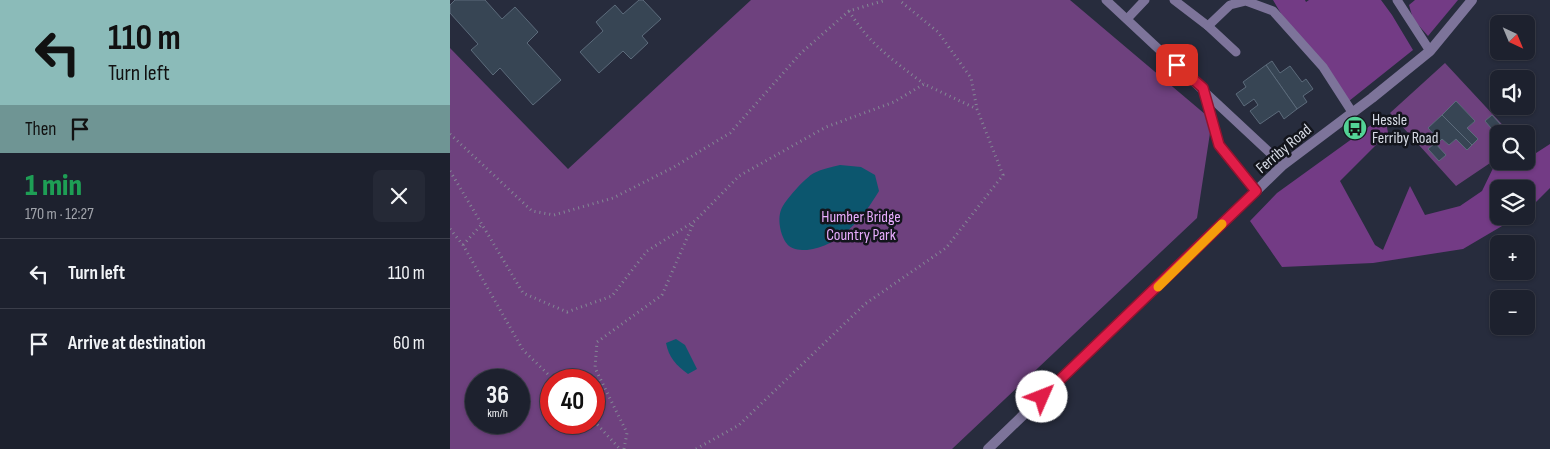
<!DOCTYPE html>
<meta charset="utf-8">
<style>
body{margin:0;font-family:"Sofia Sans Condensed",sans-serif;background:#252936;color:#f1f3f6;height:100vh;display:flex;flex-direction:column;font-size:19px;white-space:nowrap}
*{box-sizing:border-box;margin:0}
p{font-size:16px;color:#a0a3aa}
.icon{flex:none;width:28px;height:28px;fill:none;stroke:currentColor;stroke-width:2;stroke-linecap:round;stroke-linejoin:round}
.map{position:relative;flex:1;overflow:hidden}
.drawer{display:flex;flex-direction:column;background:#1d212e;width:450px}
.drawer>*{flex:none}
.guide{background:#8bbbb9;color:#111;overflow:hidden}
.needle{width:32px;rotate:136deg}
.controls{position:absolute;left:1040px;top:15px;display:grid;gap:10px}
.controls a{display:grid;place-items:center;width:45px;height:45px;border-radius:8px;background:#1d212e;box-shadow:0 1px 4px #0004,0 0 0 1px #3b3e4a;font-size:25px}
.speed{position:absolute;left:15px;top:369px;display:flex;gap:10px;font-size:25px;font-weight:700;text-align:center}
.speed>*{display:grid;place-content:center;width:65px;height:65px;border-radius:50%;background:#1d212e;box-shadow:0 1px 4px #0004,0 0 0 1px #3b3e4a;line-height:1}
.speed small{font-size:12px;font-weight:400}
.speed .limit{border:8px solid #d22;background:#fff;color:#111}
.pin{position:absolute;display:grid;place-items:center;width:42px;height:42px;color:#fff;margin:-21px;border-radius:10px;box-shadow:0 2px 8px #0006}
.me{position:absolute;width:55px;margin:-28px;rotate:46deg;stroke-linejoin:round;filter:drop-shadow(0 0 4px #0008)}
.turn{display:flex;align-items:center;gap:18px;height:105px;padding:0 25px;font-size:22px}
.turn .icon{width:65px;height:65px;stroke-width:2.5}
.turn b{display:block;font-size:35px;line-height:42px}
.then{display:flex;align-items:center;height:48px;padding:0 25px;background:#0003;gap:10px;font-size:19px}
.round{display:grid;place-items:center;flex:none;width:52px;height:52px;border-radius:8px;background:#252936}
.headline{display:flex;align-items:center;justify-content:space-between;height:85px;padding:0 25px}
h1{font-size:30px;font-weight:800;line-height:38px;color:#1e9e55}
ul{padding:0;list-style:none}
li{display:flex;align-items:center;gap:15px;height:70px;padding:0 25px;border-top:1px solid #3b3e4a}
li div{flex:1}
li b{display:block;font-size:19px}
li em{font-style:normal}
main{display:flex;flex:1;min-height:0}
.map>svg:first-child{display:block}
.green{fill:#6e417e;fill-rule:evenodd}
.forest{fill:#733b85}
.water{fill:#0c566e}
.building{fill:#374554;stroke:#5c6b7b}
.lines{fill:none;stroke-linecap:round;stroke-linejoin:round}
.path{stroke:#838895;stroke-width:3;stroke-dasharray:1 4;stroke-linecap:butt}
.service{stroke:#7d749a;stroke-width:9}
.tertiary{stroke:#7d749a;stroke-width:10}
.route-casing{stroke:#92132f;stroke-width:12}
.route{stroke:#e11d48;stroke-width:9}
.slow{stroke:#f59e0b;stroke-width:9}
.labels{text-anchor:middle;stroke-width:5;stroke-linejoin:round;paint-order:stroke}
.poi-label{font-size:16px;fill:#d7dbe5;stroke:#13151c;text-anchor:start}
.street-label{font-size:16px;fill:#d7dbe5;stroke:#13151c}
.park-label{font-size:16px;fill:#e9adfe;stroke:#13151c}
</style>
<main>
<section class="drawer">
<div class="guide">
<div class="turn"><svg class="icon" aria-label="left" viewBox="0 0 24 24"><path d="M17 20v-9H6M10 6l-5 5 5 5"/></svg><div><b>110 m</b>Turn left</div></div>
<div class="then">Then<svg class="icon" aria-label="arrive" viewBox="0 0 24 24"><path d="M6 21V4h12l-3 4 3 4H6"/></svg></div>
</div>
<div class="headline"><div><h1>1 min</h1><p>170 m · 12:27</p></div><a class="round"><svg class="icon" aria-label="close" viewBox="0 0 24 24"><path d="M6 6l12 12M18 6L6 18"/></svg></a></div>
<ul>
<li><svg class="icon" aria-label="left" viewBox="0 0 24 24"><path d="M17 20v-9H6M10 6l-5 5 5 5"/></svg><div><b>Turn left</b></div><em>110 m</em></li>
<li><svg class="icon" aria-label="arrive" viewBox="0 0 24 24"><path d="M6 21V4h12l-3 4 3 4H6"/></svg><div><b>Arrive at destination</b></div><em>60 m</em></li>
</ul>
</section>
<div class="map">
<svg width="1100" height="449" viewBox="0 0 1100 449">
<rect width="100%" height="100%" fill="#272c3d"/>
<g class="green">
<path d="M301,0h319l142,120 -15,98 -245,231h-502v-401l118,121zM26,380h43v42h-43zM101,380h43v42h-43z"/>
<path d="M995,63l66,71h-12v23l-43,29 -66,-73zM1006,101l19,20 -8,7 10,11 -10,11 -11,-11 -7,6 -20,-17z"/>
</g>
<g class="forest">
<polygon points="823,0 855,0 856,2 859,0 931,0 942,15 963,50 899,101 833,17"/>
<polygon points="965,0 1008,0 978,36 963,19 959,5"/>
<polygon points="935,115 938,133 890,181 925,245 933,250 960,186 975,215 1010,206 1032,191 1046,162 1076,161 1076,156 1083,155 1100,144 1100,188 1076,212 1076,189 1049,189 1049,216 1069,216 1013,249 923,263 832,267 800,221 827,193"/>
</g>
<g class="water">
<path d="M390,165l21,2 14,8 4,16c-16,27 -39,55 -72,59 -6,0 -13,0 -18,-4 -8,-7 -12,-26 -8,-36 3,-9 25,-33 33,-37 8,-4 18,-6 26,-8z"/>
<path d="M226,339l9,6 12,24 -9,5c-12,-9 -19,-16 -22,-31z"/>
</g>
<g class="building">
<polygon points="5,0 35,0 52,19 65,7 88,32 77,43 111,80 83,105 50,68 43,75 21,50 28,44 0,13 0,5"/>
<polygon points="189,0 193,0 211,19 192,36 198,43 181,59 173,51 149,73 130,52 153,31 146,22 165,5 173,14"/>
<polygon points="822,61 830,73 840,66 852,82 856,79 863,89 853,96 857,102 847,109 816,65"/>
<polygon points="816,65 847,109 834,119 829,111 810,124 800,111 808,105 804,99 794,106 786,94 796,87 793,82"/>
<polygon points="1006,101 1025,121 1017,128 1028,139 1022,145 992,115"/>
<polygon points="992,115 1022,145 1017,150 1006,139 999,145 992,139 990,141 978,128"/>
<polygon points="1042,115 1054,128 1047,135 1035,121"/>
<polygon points="985,143 996,155 989,161 978,149"/>
</g>
<g class="lines">
<g class="path">
<path d="M399,11c21,34 44,49 75,73"/>
<polyline points="0,134 82,211 104,215 163,198 224,167 280,133 351,53 399,11 436,0"/>
<polyline points="0,171 73,293 117,312 162,296 197,251 245,221 289,176 376,127 444,102 474,84 527,109"/>
<polyline points="0,229 13,245 73,350 104,380"/>
<polyline points="13,245 32,224"/>
<polyline points="144,421 170,449"/>
<polyline points="174,449 177,433 145,368 147,342 212,295 244,222"/>
<polyline points="246,449 289,425 415,304 496,248 553,175 527,109 521,78 488,32 449,0"/>
</g>
<g class="service">
<polyline points="656,0 833,165"/>
<polyline points="724,0 758,26 786,52"/>
<polyline points="947,0 980,51"/>
<polyline points="677,19 695,0"/>
<polyline points="758,26 780,5 796,1 823,11 873,67 902,112"/>
<polyline points="753,89 769,145 806,191"/>
</g>
<polyline class="tertiary" points="538,449 833,165 922,98 980,51 1022,0"/>
</g>
<g class="lines">
<g class="route-casing">
<polyline id="route" points="592,397 806,191 769,145 753,88 727,65"/>
</g>
<use href="#route" class="route"/>
<polyline class="slow" points="708,287 772,224"/>
</g>
<defs>
<g id="bus-disc" transform="scale(1.25)"><circle r="9.5" fill="#53d396" stroke="#13151c"/><path d="M-5-6H5V4H4V6H2V4H-2V6H-4V4H-5ZM-3.5-4V0h7V-4ZM-3.5 1.2v1.5H-2V1.2ZM2 1.2v1.5H3.5V1.2Z" fill="#111"/></g>
</defs>
<g fill-rule="evenodd">
<use href="#bus-disc" x="905" y="128"/>
</g>
<g class="labels">
<g class="poi-label">
<text x="922" y="125">Hessle<tspan x="922" dy="18">Ferriby Road</tspan></text>
</g>
<g class="street-label">
<text transform="translate(833 148) rotate(-40)" y="6">Ferriby Road</text>
</g>
<g class="park-label">
<text x="411" y="222">Humber Bridge<tspan x="411" dy="18">Country Park</tspan></text>
</g>
</g>
</svg>
<div class="controls">
<a><svg class="needle" viewBox="-14 -14 28 28"><path d="M0-13l5 13h-10z" fill="#e53935"/><path d="M0 13l5-13h-10z" fill="#a0a3aa"/></svg></a>
<a><svg class="icon" aria-label="sound" viewBox="0 0 24 24"><path d="M4 9h4l5-4v14l-5-4H4zM17 9q2 3 0 6"/></svg></a>
<a><svg class="icon" aria-label="search" viewBox="0 0 24 24"><circle cx="10" cy="10" r="6"/><path d="M15 15l6 6"/></svg></a>
<a><svg class="icon" aria-label="layers" viewBox="0 0 24 24"><path d="M12 4l9 5-9 5-9-5zM3 14l9 5 9-5"/></svg></a>
<a>+</a>
<a>−</a>
</div>
<div class="speed"><div>36<small>km/h</small></div><div class="limit">40</div></div>
<div class="pin" style="left:727px;top:65px;background:#d93025"><svg class="icon" aria-label="arrive" viewBox="0 0 24 24"><path d="M6 21V4h12l-3 4 3 4H6"/></svg></div>
<svg class="me" style="left:592px;top:397px" viewBox="-20 -20 40 40"><circle r="19" fill="#fff"/><path d="M0-13L10 11 0 6-10 11z" fill="#e11d48"/></svg>
</div>
</main>
